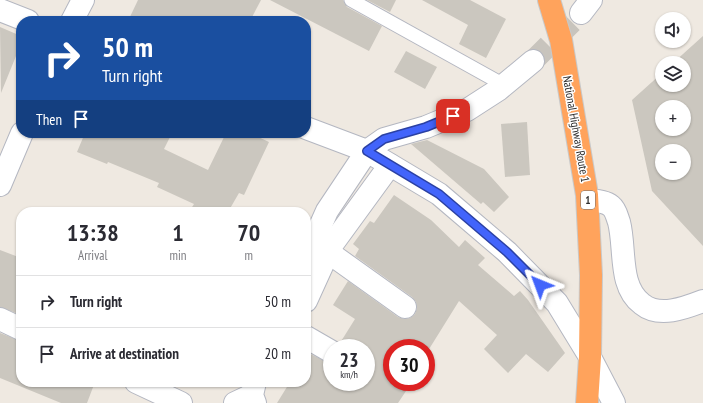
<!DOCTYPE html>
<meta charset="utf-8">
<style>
body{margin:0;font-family:"PT Sans Narrow",sans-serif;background:#f2f2f3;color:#2b2b33;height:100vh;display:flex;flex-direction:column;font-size:15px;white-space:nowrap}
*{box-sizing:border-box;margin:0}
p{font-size:13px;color:#7c7c81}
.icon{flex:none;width:22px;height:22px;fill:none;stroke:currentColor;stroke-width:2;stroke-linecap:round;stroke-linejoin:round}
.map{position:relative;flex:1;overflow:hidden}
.drawer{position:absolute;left:16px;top:207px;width:295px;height:180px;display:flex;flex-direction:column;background:#fff;border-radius:16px;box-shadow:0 1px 3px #0004}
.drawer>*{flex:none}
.top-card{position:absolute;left:16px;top:16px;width:295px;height:122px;border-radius:16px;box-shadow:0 1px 3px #0004;background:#1a4fa0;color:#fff;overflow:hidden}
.tools{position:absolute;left:655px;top:12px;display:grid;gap:8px}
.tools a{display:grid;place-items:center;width:36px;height:36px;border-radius:50%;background:#fff;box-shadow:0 1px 3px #0004;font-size:20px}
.speed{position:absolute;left:323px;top:339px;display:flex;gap:8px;font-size:20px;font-weight:700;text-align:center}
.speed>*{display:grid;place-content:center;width:52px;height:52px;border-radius:50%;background:#fff;box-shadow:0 1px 3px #0004;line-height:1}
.speed small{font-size:10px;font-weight:400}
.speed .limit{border:6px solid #d22;background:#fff;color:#111}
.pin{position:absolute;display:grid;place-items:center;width:34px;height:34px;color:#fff;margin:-17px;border-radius:8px;box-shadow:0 2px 6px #0006}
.me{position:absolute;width:44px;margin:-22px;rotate:316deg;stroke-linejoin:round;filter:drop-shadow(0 0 3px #0008)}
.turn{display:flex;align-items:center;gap:14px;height:84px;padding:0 20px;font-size:18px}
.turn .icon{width:52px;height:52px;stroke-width:2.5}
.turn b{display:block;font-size:28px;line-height:34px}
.then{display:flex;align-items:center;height:38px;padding:0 20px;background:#0003;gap:8px;font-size:15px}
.eta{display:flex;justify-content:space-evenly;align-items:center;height:68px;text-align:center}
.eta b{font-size:24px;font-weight:800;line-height:28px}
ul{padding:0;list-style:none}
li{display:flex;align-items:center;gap:12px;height:52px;padding:0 20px;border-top:1px solid #e1e1e2}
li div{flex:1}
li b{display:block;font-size:15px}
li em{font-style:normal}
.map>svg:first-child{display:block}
.building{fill:#cbc7bf;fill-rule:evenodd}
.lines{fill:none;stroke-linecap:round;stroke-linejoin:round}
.street-tunnel{stroke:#c8c4bd;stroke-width:22;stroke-dasharray:22 11;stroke-linecap:butt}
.lane-casing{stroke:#b4b7c1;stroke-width:15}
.street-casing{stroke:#b4b7c1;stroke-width:24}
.highway-casing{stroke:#c9c9c9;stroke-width:24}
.lane{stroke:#fff;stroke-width:13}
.street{stroke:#fff;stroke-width:22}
.highway{stroke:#ffa35c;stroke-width:22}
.route-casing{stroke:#2b41a3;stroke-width:10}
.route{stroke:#4264fb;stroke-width:7}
.labels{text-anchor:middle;stroke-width:3;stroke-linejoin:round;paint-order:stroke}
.shield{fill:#fff;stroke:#6d6d6d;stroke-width:1}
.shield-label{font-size:11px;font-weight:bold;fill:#2e2e2e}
.street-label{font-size:12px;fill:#2e2e2e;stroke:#fff}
</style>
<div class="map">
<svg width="703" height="403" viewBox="0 0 703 403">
<rect width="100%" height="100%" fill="#efe9e1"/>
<g class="building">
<polygon points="138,0 261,0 250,21 128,21"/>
<polygon points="270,0 343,0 347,7 382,26 369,51"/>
<polygon points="367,0 396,0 390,12"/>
<polygon points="422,0 470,0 506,19 486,58 459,44 468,25"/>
<polygon points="0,27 21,36 21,58 16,56 1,93"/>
<path d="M703,36v210l-51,-55 -20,-91 30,-27v12h22v-22h-11zM662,107h22v22h-22zM662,151h22v22h-22z"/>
<polygon points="406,51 437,67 425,89 394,72"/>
<polygon points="527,122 530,175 505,177 501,124"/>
<polygon points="85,133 172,133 164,149 208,170 226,133 250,133 269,142 244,195 239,193 228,212 189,212 194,204 157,187 159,183 108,162 107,164 77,152"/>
<polygon points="427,140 484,169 509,197 494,212 483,202 481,204 411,144"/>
<polygon points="394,195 431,220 459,247 465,240 485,258 478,265 514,296 520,291 528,300 565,353 548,372 526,354 508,373 484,349 497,335 459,301 426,354 426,348 392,348 392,382 412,382 398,403 277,403 290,382 306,382 306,352 332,364 332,382 366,382 366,348 343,348 340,343 355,319 333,305 348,281 398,317 404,319 410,318 415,314 417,308 416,302 412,297 355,256 359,249 353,244 370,221 374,223"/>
<polygon points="0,250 21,258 21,315 0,307"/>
<polygon points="0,333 21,341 21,382 95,382 87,403 61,403 0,378"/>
</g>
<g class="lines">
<polyline class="street-tunnel" points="533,61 581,13"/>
<g class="lane-casing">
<polyline id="lane" points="351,0 504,85"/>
</g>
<g class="street-casing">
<g id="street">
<polyline points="0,10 28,21"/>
<polyline points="581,13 591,0"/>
<polyline points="72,21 83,0"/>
<polyline points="306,128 367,151 439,194 507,252 557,303 590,357 614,403"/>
<polyline points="0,185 22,133"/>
<path d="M588,200c7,1 17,1 23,6 5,4 6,11 8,16 7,27 -1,64 23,82 17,14 43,4 61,-3"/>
<polyline points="328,252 405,307"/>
<polyline points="306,258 327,211 367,151 384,139 426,127 467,110 498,90 533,61"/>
<polyline points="306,301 331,246 390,165"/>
<polyline points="0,319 21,329"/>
<polyline points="306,337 332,352"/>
<polyline points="136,382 181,403"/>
<polyline points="235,403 252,395"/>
<polyline points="255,403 252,395 255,382"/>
</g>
</g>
<g class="highway-casing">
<polyline id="highway" points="549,0 561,40 587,195 591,275 590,357 587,403"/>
</g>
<use href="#lane" class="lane"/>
<use href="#street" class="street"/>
<use href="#highway" class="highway"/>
</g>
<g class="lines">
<g class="route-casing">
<polyline id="route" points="453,116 426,127 384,139 367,151 439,194 507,252 540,285"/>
</g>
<use href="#route" class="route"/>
</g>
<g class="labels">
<rect class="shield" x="581" y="191" width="14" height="18" rx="3"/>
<g class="shield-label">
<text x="588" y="204">1</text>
</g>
<g class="street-label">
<text transform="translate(576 129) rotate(80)" y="4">National Highway Route 1</text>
</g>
</g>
</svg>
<div class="tools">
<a><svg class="icon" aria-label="sound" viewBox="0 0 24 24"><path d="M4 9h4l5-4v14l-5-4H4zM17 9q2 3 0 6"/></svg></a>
<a><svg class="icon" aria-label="layers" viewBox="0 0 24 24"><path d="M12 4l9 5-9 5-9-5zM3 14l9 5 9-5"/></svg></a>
<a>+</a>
<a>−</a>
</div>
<div class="speed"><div>23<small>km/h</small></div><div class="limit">30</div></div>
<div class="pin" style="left:453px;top:116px;background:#d93025"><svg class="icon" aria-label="arrive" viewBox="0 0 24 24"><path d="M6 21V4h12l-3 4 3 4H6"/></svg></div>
<svg class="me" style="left:540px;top:285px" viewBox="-20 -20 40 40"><path d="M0-17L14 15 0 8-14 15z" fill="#4264fb" stroke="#fff" stroke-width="4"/></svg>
<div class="top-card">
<div class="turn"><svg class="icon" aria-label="right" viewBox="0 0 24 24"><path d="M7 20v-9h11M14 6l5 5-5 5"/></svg><div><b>50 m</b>Turn right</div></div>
<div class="then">Then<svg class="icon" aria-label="arrive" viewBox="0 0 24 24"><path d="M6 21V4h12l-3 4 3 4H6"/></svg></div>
</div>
<section class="drawer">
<div class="eta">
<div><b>13:38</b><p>Arrival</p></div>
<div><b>1</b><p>min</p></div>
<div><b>70</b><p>m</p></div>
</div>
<ul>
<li><svg class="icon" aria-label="right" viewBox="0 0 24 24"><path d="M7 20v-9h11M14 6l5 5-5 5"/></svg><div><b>Turn right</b></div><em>50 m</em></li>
<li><svg class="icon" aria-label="arrive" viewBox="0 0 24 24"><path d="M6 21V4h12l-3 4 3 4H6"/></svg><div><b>Arrive at destination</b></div><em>20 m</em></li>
</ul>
</section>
</div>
